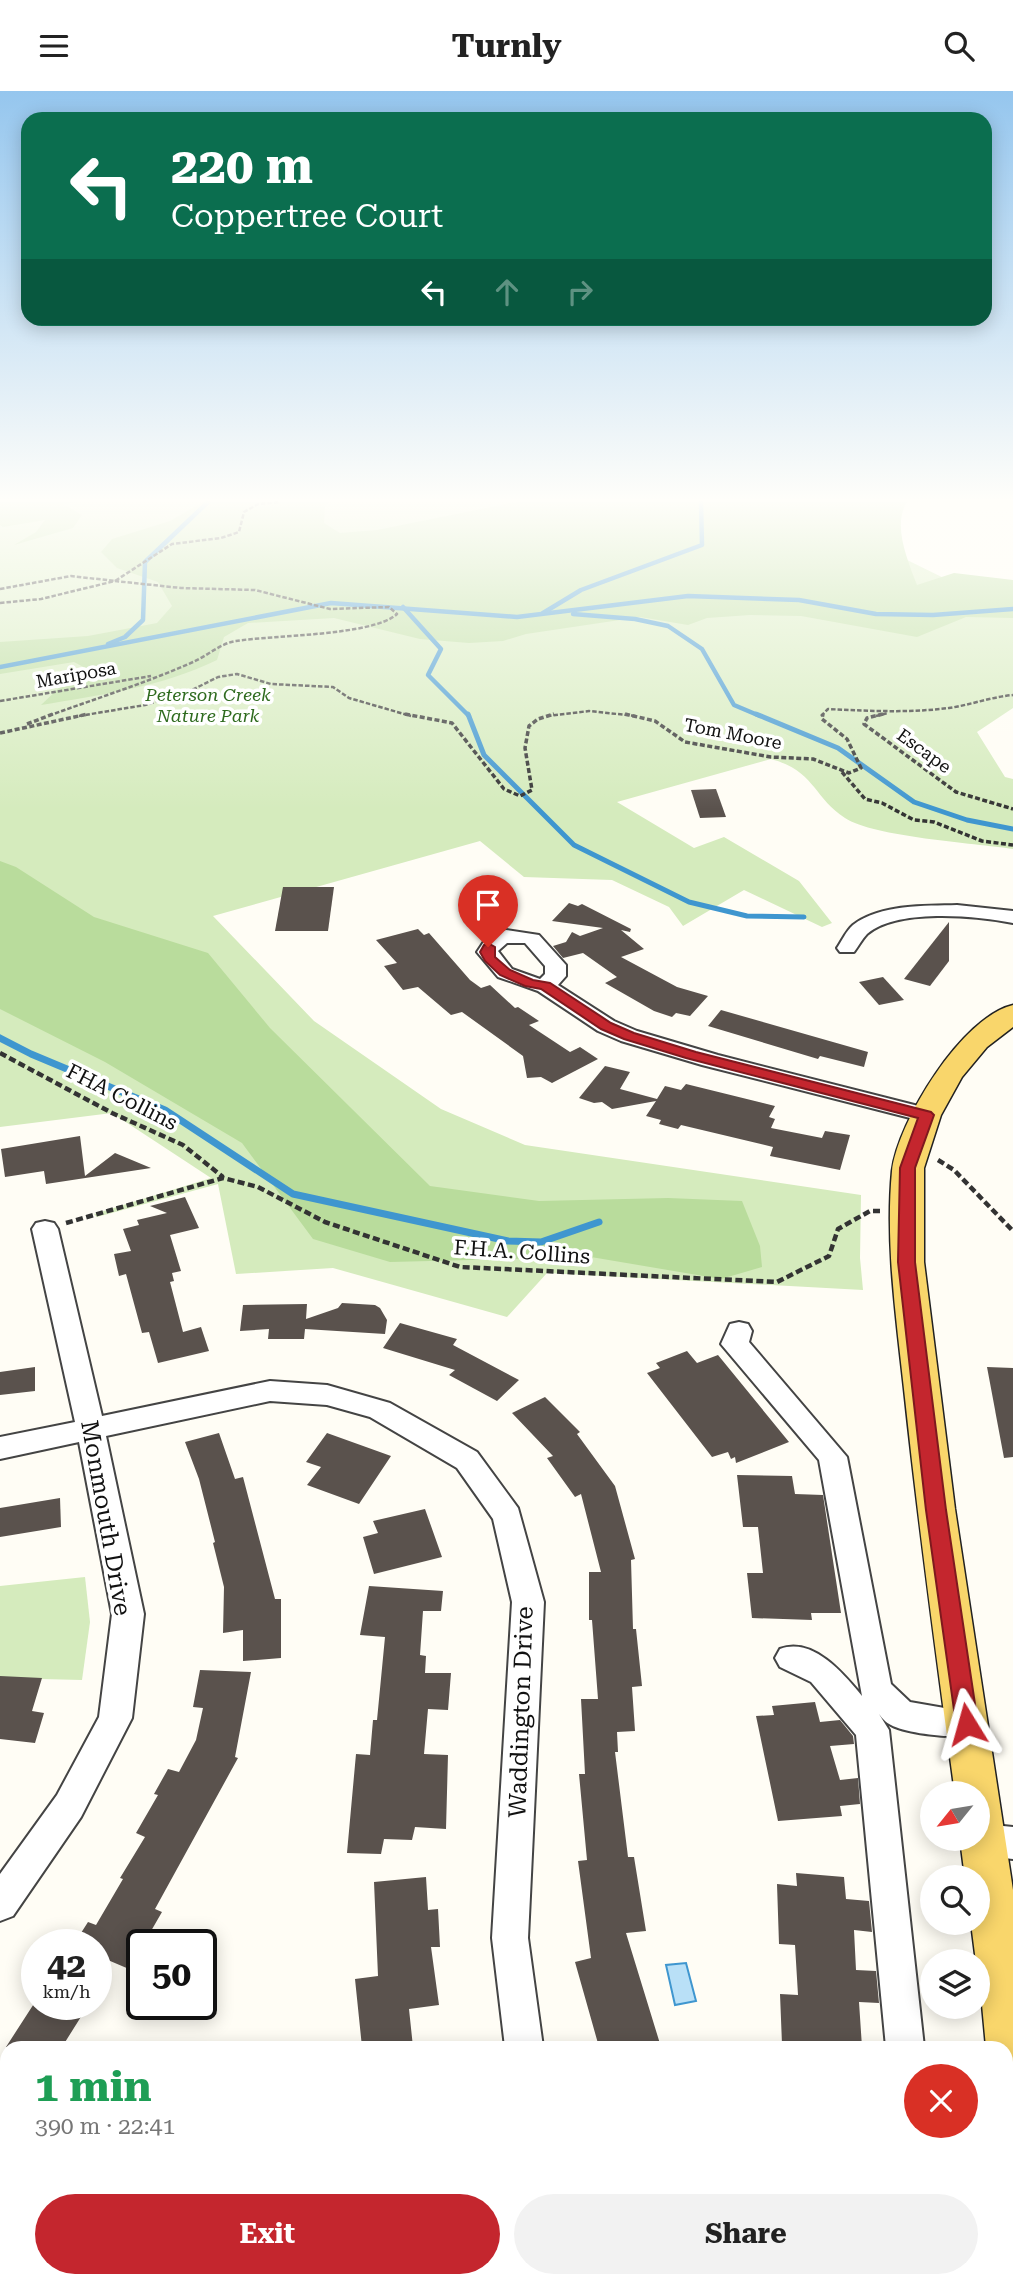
<!DOCTYPE html>
<meta charset="utf-8">
<style>
body{margin:0;font-family:"Roboto Serif",serif;background:#f2f2f2;color:#222;height:100vh;display:flex;flex-direction:column;font-size:26px;white-space:nowrap}
*{box-sizing:border-box;margin:0}
p{font-size:23px;color:#767676}
.icon{flex:none;width:38px;height:38px;fill:none;stroke:currentColor;stroke-width:2;stroke-linecap:round;stroke-linejoin:round}
.map{position:relative;flex:1;overflow:hidden}
.side{position:absolute;left:0px;top:1950px;width:1013px;height:247px;display:flex;flex-direction:column;background:#fff;border-radius:21px 21px 0 0;box-shadow:0 4px 18px #0003}
.side>*{flex:none}
.banner{position:absolute;left:21px;top:21px;width:971px;height:214px;border-radius:21px;box-shadow:0 4px 18px #0003;background:#0b6e4f;color:#fff;overflow:hidden}
.needle{width:46px;rotate:240deg}
.buttons{position:absolute;left:920px;top:1690px;display:grid;gap:14px}
.buttons a{display:grid;place-items:center;width:70px;height:70px;border-radius:50%;background:#fff;box-shadow:0 4px 18px #0003;font-size:35px}
.speed{position:absolute;left:21px;top:1838px;display:flex;gap:14px;font-size:35px;font-weight:700;text-align:center}
.speed>*{display:grid;place-content:center;width:91px;height:91px;border-radius:50%;background:#fff;box-shadow:0 4px 18px #0003;line-height:1}
.speed small{font-size:18px;font-weight:400}
.speed .limit{border:4px solid #111;border-radius:10px;background:#fff;color:#111}
.pin{position:absolute;display:grid;place-items:center;width:60px;height:60px;color:#fff;margin:-72px -30px;border-radius:50% 50% 50% 0;rotate:-45deg;box-shadow:0 0 7px #0007}
.pin .icon{rotate:45deg}
.me{position:absolute;width:77px;margin:-38px;rotate:352deg;stroke-linejoin:round;filter:drop-shadow(0 0 5px #0008)}
.turn{display:flex;align-items:center;gap:24px;height:147px;padding:0 35px;font-size:32px}
.turn .icon{width:91px;height:91px;stroke-width:2.5}
.turn b{display:block;font-size:49px;line-height:60px}
.lanes{display:flex;align-items:center;height:66px;padding:0 35px;background:#0003;justify-content:center;gap:35px;direction:ltr}
.lanes .off{opacity:.35}
.round{display:grid;place-items:center;flex:none;width:74px;height:74px;border-radius:37px;background:#f2f2f2}
.headline{display:flex;align-items:center;justify-content:space-between;height:119px;padding:0 35px}
h1{font-size:42px;font-weight:700;line-height:52px;color:#1e9e55}
.cta{display:flex;gap:14px;margin-top:auto;padding:14px 35px}
.cta a{flex:1;height:80px;border-radius:42px;background:#c4262e;color:#fff;font-size:28px;font-weight:700;line-height:80px;text-align:center}
.cta a+a{background:#f2f2f2;color:#222}
header{display:flex;justify-content:space-between;align-items:center;height:91px;padding:0 35px;background:#fff;font-size:32px;font-weight:700}
.map>svg:first-child{display:block}
.green{fill:#d5ebbd}
.forest{fill:#b9dc9c}
.water{fill:#b9e0f7;stroke:#3f96cf;stroke-width:2}
.lines{fill:none;stroke-linecap:round;stroke-linejoin:round}
.stream-far2{stroke:#3f96cf;stroke-width:4.5}
.stream-far1{stroke:#3f96cf;stroke-width:5}
.stream{stroke:#3f96cf;stroke-width:7}
.building{fill:#5a524d}
.minor-casing{stroke:#444;stroke-width:4}
.major-casing{stroke:#222;stroke-width:3}
.path-far2{stroke:#333;stroke-width:2.5;stroke-dasharray:4.5 2;stroke-linecap:butt}
.path-far1{stroke:#333;stroke-width:3.5;stroke-dasharray:5 2.5;stroke-linecap:butt}
.path{stroke:#333;stroke-width:4.5;stroke-dasharray:7 3.5;stroke-linecap:butt}
.minor{fill:#fff;fill-rule:evenodd}
.major{fill:#f9d66b;fill-rule:evenodd}
.route{fill:#c4262e;stroke:#7f191e;stroke-width:2}
.labels{text-anchor:middle;stroke-width:7;stroke-linejoin:round;paint-order:stroke}
.far-street-label{font-size:18px;fill:#111;stroke:#fff}
.far-park-label{font-size:18px;font-style:italic;fill:#2f6b1f;stroke:#fff}
.street-label{font-size:21px;fill:#111;stroke:#fff}
.near-street-label{font-size:24px;fill:#111;stroke:#fff}
</style>
<header><svg class="icon" aria-label="menu" viewBox="0 0 24 24"><path d="M4 6h16M4 12h16M4 18h16"/></svg>Turnly<svg class="icon" aria-label="search" viewBox="0 0 24 24"><circle cx="10" cy="10" r="6"/><path d="M15 15l6 6"/></svg></header>
<div class="map">
<svg width="1013" height="2196" viewBox="0 0 1013 2196">
<rect width="100%" height="100%" fill="#fffdf5"/>
<g class="green">
<path d="M43,411h746l224,110v96l-36,24 28,45 8,2v70c-39,-6 -139,-12 -168,-31 -32,-21 -30,-47 -74,-59l-154,43 77,46 30,-11 75,44 33,42 -10,4 -78,-37 -61,36 -14,-19 -57,-27 -88,-3 -44,-36 -267,75 101,105 127,88 84,36 336,50 -1,63 3,32 -316,-17 -40,44 -174,-49 -97,6 -18,-90 -121,33 -3,-3 117,-36 -99,-65 -112,14v-617z"/>
<polygon points="85,1486 90,1531 82,1589 0,1587 0,1495"/>
</g>
<g class="forest">
<polygon points="0,411 81,411 63,413 82,424 73,437 14,454 36,441 45,429 3,436 0,434"/>
<path d="M203,411h126l-4,4 -1,17 16,10 37,-3 139,-28h391c-15,23 1,59 10,83l37,-12 59,7v38l-47,-1 -49,20 -116,-21 -51,-1 -43,3 -19,7 -48,-8 -114,17 -23,7 -34,2 -49,-4 -86,-21 -86,5 -24,14 -7,23c-55,27 -117,35 -176,45l21,-20 29,-14 -17,-9 -74,12v-32l88,-6 69,-13 15,-17 -14,-24 -41,-14 -16,-16 11,-13 58,-18z"/>
<polygon points="0,770 16,776 94,826 208,862 270,937 430,1095 539,1110 668,1107 742,1110 760,1155 762,1176 721,1188 591,1166 390,1171 313,1148 242,1052 105,971 0,918"/>
</g>
<polygon class="water" points="686,1872 696,1910 675,1914 666,1874"/>
<g class="lines">
<g class="stream-far2">
<polyline points="403,516 441,558 428,584 469,625"/>
<polyline points="543,522 581,499 702,454 701,411"/>
<polyline points="573,523 635,528 668,535 702,558 734,614 760,625"/>
<polyline points="108,553 125,546 143,529 145,471 208,411"/>
<polyline points="0,576 331,512 517,526 688,505 799,509 876,523 933,524 1013,518"/>
</g>
<g class="stream-far1">
<polyline points="468,623 484,664 574,754 689,811 747,825 804,826"/>
<polyline points="756,623 838,657 914,711 967,729 1013,738"/>
</g>
<polyline class="stream" points="0,947 31,963 165,1019 293,1103 508,1150 541,1151 599,1131"/>
</g>
<g class="building">
<polygon points="716,698 726,726 700,727 691,699"/>
<polygon points="283,796 334,796 328,840 275,840"/>
<polygon points="569,812 578,815 582,813 631,838 630,841 621,839 644,858 621,866 677,896 708,905 690,925 676,922 672,926 654,920 605,892 617,886 583,862 563,867 553,855 566,851 572,841 580,845 603,837 552,830"/>
<polygon points="949,831 949,870 930,895 904,888"/>
<polygon points="418,838 424,844 429,842 470,889 481,897 490,894 515,917 518,916 539,930 529,934 570,961 580,956 598,968 552,992 541,986 527,987 523,965 462,921 451,924 418,896 403,899 384,875 397,872 376,849"/>
<polygon points="883,886 904,909 879,914 859,891"/>
<polygon points="721,919 868,961 864,976 820,965 818,968 708,935"/>
<polygon points="605,975 630,981 620,998 657,1008 665,995 681,999 686,993 775,1015 769,1026 775,1028 771,1037 822,1047 825,1040 850,1044 840,1079 770,1065 773,1056 681,1034 678,1038 659,1033 661,1029 646,1025 656,1010 612,1018 602,1011 594,1012 579,1007"/>
<polygon points="80,1045 85,1085 115,1062 151,1077 46,1093 44,1080 5,1086 1,1058"/>
<polygon points="185,1106 199,1137 170,1144 181,1180 172,1182 174,1190 170,1191 183,1241 201,1236 209,1260 158,1272 149,1241 142,1242 126,1183 119,1185 114,1163 131,1160 123,1138 139,1134 137,1129 167,1122 150,1115"/>
<polygon points="342,1212 375,1214 380,1217 387,1229 385,1243 305,1238 304,1248 268,1248 269,1238 240,1240 243,1214 307,1213 306,1228 338,1217"/>
<polygon points="400,1232 457,1248 453,1254 519,1289 497,1310 449,1284 455,1279 383,1257"/>
<polygon points="687,1260 697,1272 718,1264 789,1351 736,1372 735,1366 731,1368 728,1361 712,1366 647,1282 660,1277 656,1272"/>
<polygon points="35,1276 35,1300 0,1304 0,1281"/>
<polygon points="987,1276 1013,1277 1013,1366 1004,1367"/>
<polygon points="545,1306 580,1341 577,1343 615,1395 635,1468 631,1469 633,1538 636,1538 642,1595 632,1596 635,1640 617,1641 618,1661 615,1661 628,1766 634,1766 646,1840 626,1842 661,1956 599,1956 575,1871 591,1867 578,1770 587,1769 579,1683 585,1683 581,1608 598,1608 592,1529 589,1529 589,1481 601,1481 581,1403 575,1406 547,1367 553,1365 512,1322"/>
<polygon points="219,1342 235,1388 243,1386 275,1508 281,1508 281,1567 243,1570 243,1539 223,1542 224,1496 213,1452 215,1451 199,1388 185,1351"/>
<polygon points="327,1342 391,1365 359,1413 307,1394 321,1376 306,1371"/>
<polygon points="737,1384 792,1385 795,1403 823,1404 841,1522 811,1522 812,1529 752,1527 747,1482 763,1482 758,1436 743,1436"/>
<polygon points="60,1407 61,1436 0,1446 0,1417"/>
<polygon points="425,1418 442,1466 374,1483 363,1446 378,1442 373,1430"/>
<polygon points="369,1495 443,1500 441,1520 423,1520 420,1564 426,1565 425,1582 451,1582 448,1619 428,1618 424,1663 448,1664 446,1738 415,1736 412,1749 384,1748 381,1763 347,1762 356,1663 370,1664 373,1629 377,1629 385,1546 360,1544"/>
<polygon points="200,1579 251,1581 235,1666 238,1667 155,1818 162,1821 129,1878 96,1864 96,1853 74,1853 88,1831 96,1834 123,1788 120,1787 145,1746 136,1742 158,1704 154,1703 168,1678 179,1681 196,1649 203,1617 193,1616"/>
<polygon points="0,1585 42,1587 32,1620 44,1622 35,1652 0,1648"/>
<polygon points="815,1611 820,1631 840,1629 853,1645 854,1653 830,1655 840,1689 858,1687 860,1713 840,1715 842,1725 778,1730 756,1625 774,1624 772,1615"/>
<polygon points="796,1782 844,1786 846,1808 869,1810 872,1841 854,1839 856,1879 876,1880 879,1912 859,1911 862,1956 802,1956 782,1953 780,1903 798,1904 795,1854 779,1853 777,1793 797,1795"/>
<polygon points="426,1786 428,1819 438,1818 440,1856 431,1856 439,1914 409,1918 413,1956 362,1956 355,1888 378,1885 374,1791"/>
<polygon points="37,1908 37,1915 89,1913 62,1956 6,1956"/>
</g>
<g class="lines">
<g class="minor-casing">
<g id="minor">
<path d="M957,814l56,6v12c-37,-7 -115,-15 -146,11 -5,5 -9,13 -13,18h-14l-3,-4c5,-7 9,-17 16,-23 27,-21 72,-19 104,-20z"/>
<path d="M506,839l33,5 27,30v11l-8,9 56,36 23,10 81,24 216,55 4,5 -4,5 -8,2 -224,-57 -81,-24 -23,-10 -60,-40 -40,-14 -21,-25 10,-15zM507,852h18l20,23v8l-5,5 -28,-10 -14,-18z"/>
<polygon points="45,1130 54,1132 58,1138 102,1325 270,1290 327,1294 390,1312 477,1361 518,1417 544,1511 528,1847 543,1956 505,1956 492,1847 512,1511 493,1428 457,1377 370,1326 327,1314 270,1310 106,1345 144,1523 132,1627 81,1726 13,1825 0,1830 0,1783 57,1704 99,1626 112,1523 79,1351 0,1368 0,1346 75,1331 32,1138 36,1132"/>
<path d="M739,1231l9,2 4,7 -3,11 98,115 44,227 19,18 69,12 5,10 -5,10c-17,6 -72,0 -88,-9 -5,-2 -9,-7 -12,-11l10,16 35,317h-38l-30,-312 -45,-53 -31,-15 -5,-9 5,-9c33,-12 63,24 82,47l-43,-236 -98,-116 9,-20z"/>
<polygon points="984,1733 1013,1736 1013,1768 984,1765 972,1760 966,1749 978,1748 978,1735"/>
<polygon points="1006,2146 1013,2148 1013,2190 1006,2188"/>
<polygon points="582,2189 624,2189 626,2196 584,2196"/>
</g>
</g>
<g class="major-casing">
<path id="major" d="M1013,914v22l-26,20 -25,30 -21,38 -17,53v94l31,247 58,381v196l-7,-3v-36h-20l-8,-85h-2l-5,-39h7v-45h-13l-5,-39h18v-45h-23c-18,-132 -36,-264 -50,-396 -8,-75 -20,-152 -13,-227 6,-50 70,-154 121,-166z"/>
</g>
<g class="path-far2">
<polyline points="0,498 71,485 115,490 172,453 221,447 239,441 244,421 258,413 280,411"/>
<path d="M0,512l41,-4 74,-18 66,7 74,2 75,19 59,-2 8,7c-24,22 -125,21 -161,27 -15,2 -29,15 -43,21 -47,21 -96,36 -145,54"/>
<polyline points="0,610 151,585"/>
<polyline points="79,625 145,614 192,599 218,586 237,583 271,593 333,596 349,607 411,625"/>
<polyline points="547,625 589,620 636,625"/>
<path d="M821,625l7,-7c40,2 81,4 121,-1 21,-3 42,-11 64,-13"/>
<polyline points="876,625 888,622"/>
</g>
<g class="path-far1">
<polyline points="405,623 452,632 504,698 520,705 532,699 525,657 529,635 538,628 554,623"/>
<polyline points="625,623 655,630 685,651 771,666 813,668 849,682 861,677 847,648 822,628 823,623"/>
<polyline points="883,623 867,627 864,633 956,701 1013,718"/>
<polyline points="27,633 53,623"/>
<polyline points="0,642 88,623"/>
<polyline points="842,681 865,708 882,712 914,729 934,731 982,750 1013,754"/>
</g>
<g class="path">
<polyline points="0,962 112,1022 183,1054 223,1086"/>
<polyline points="938,1069 954,1079 1013,1140"/>
<polyline points="66,1132 223,1087 258,1096 325,1131 460,1176 777,1191 829,1165 838,1138 870,1120 882,1120"/>
</g>
<use href="#minor" class="minor"/>
<use href="#major" class="major"/>
</g>
<linearGradient id="sky" x2="0" y2="1"><stop stop-color="#95c6ee"/><stop offset="0.57" stop-color="#fffefa"/><stop offset="1" stop-color="#fffefa" stop-opacity="0"/></linearGradient>
<rect width="1013" height="718" fill="url(#sky)"/>
<polygon class="route" points="488,852 495,856 495,866 510,879 533,889 550,892 611,932 634,942 696,961 931,1021 934,1024 915,1077 915,1171 946,1419 978,1633 975,1640 967,1642 959,1640 956,1633 926,1419 898,1171 900,1077 918,1027 686,967 624,948 601,938 541,898 525,895 500,884 485,870 480,861 484,854"/>
<g class="labels">
<g class="far-street-label">
<text transform="translate(76 584) rotate(-10)" y="6">Mariposa</text>
<text transform="translate(733 643) rotate(11)" y="6">Tom Moore</text>
<text transform="translate(924 660) rotate(36)" y="6">Escape</text>
</g>
<g class="far-park-label">
<text x="208" y="610">Peterson Creek<tspan x="208" dy="21">Nature Park</tspan></text>
</g>
<g class="street-label">
<text transform="translate(122 1006) rotate(27)" y="7">FHA Collins</text>
<text transform="translate(522 1161) rotate(4)" y="7">F.H.A. Collins</text>
</g>
<g class="near-street-label">
<text transform="translate(106 1427) rotate(80)" y="8">Monmouth Drive</text>
<text transform="translate(521 1621) rotate(-88)" y="8">Waddington Drive</text>
</g>
</g>
</svg>
<div class="buttons">
<a><svg class="needle" viewBox="-14 -14 28 28"><path d="M0-13l5 13h-10z" fill="#e53935"/><path d="M0 13l5-13h-10z" fill="#767676"/></svg></a>
<a><svg class="icon" aria-label="search" viewBox="0 0 24 24"><circle cx="10" cy="10" r="6"/><path d="M15 15l6 6"/></svg></a>
<a><svg class="icon" aria-label="layers" viewBox="0 0 24 24"><path d="M12 4l9 5-9 5-9-5zM3 14l9 5 9-5"/></svg></a>
</div>
<div class="speed"><div>42<small>km/h</small></div><div class="limit">50</div></div>
<div class="pin" style="left:488px;top:856px;background:#d93025"><svg class="icon" aria-label="arrive" viewBox="0 0 24 24"><path d="M6 21V4h12l-3 4 3 4H6"/></svg></div>
<svg class="me" style="left:967px;top:1633px" viewBox="-20 -20 40 40"><path d="M0-17L14 15 0 8-14 15z" fill="#c4262e" stroke="#fff" stroke-width="4"/></svg>
<div class="banner">
<div class="turn"><svg class="icon" aria-label="left" viewBox="0 0 24 24"><path d="M17 20v-9H6M10 6l-5 5 5 5"/></svg><div><b>220 m</b>Coppertree Court</div></div>
<div class="lanes"><svg class="icon" aria-label="left" viewBox="0 0 24 24"><path d="M17 20v-9H6M10 6l-5 5 5 5"/></svg><svg class="icon off" aria-label="ahead" viewBox="0 0 24 24"><path d="M12 20V5M6 11l6-6 6 6"/></svg><svg class="icon off" aria-label="right" viewBox="0 0 24 24"><path d="M7 20v-9h11M14 6l5 5-5 5"/></svg></div>
</div>
<section class="side">
<div class="headline"><div><h1>1 min</h1><p>390 m · 22:41</p></div><a class="round" style="background:#d93025;color:#fff"><svg class="icon" aria-label="close" viewBox="0 0 24 24"><path d="M6 6l12 12M18 6L6 18"/></svg></a></div>
<div class="cta"><a>Exit</a><a>Share</a></div>
</section>
</div>
